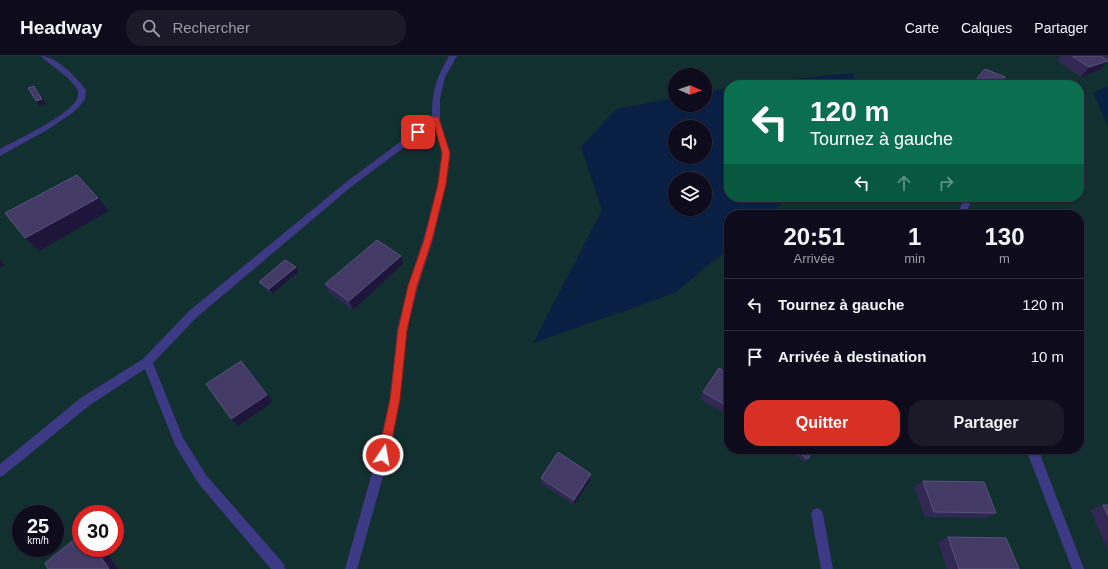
<!DOCTYPE html>
<html lang="fr">
<meta charset="utf-8">
<style>
body{margin:0;font-family:Arial,sans-serif;background:#1c1929;color:#f1f3f6;height:100vh;display:flex;flex-direction:column;font-size:15px;white-space:nowrap}
*{box-sizing:border-box;margin:0}
p{font-size:13px;color:#9b9ba3}
.icon{flex:none;width:22px;height:22px;fill:none;stroke:currentColor;stroke-width:2;stroke-linecap:round;stroke-linejoin:round}
.map{position:relative;flex:1;overflow:hidden}
.details{position:absolute;left:724px;top:154px;width:360px;height:244px;display:flex;flex-direction:column;background:#0e0b1c;border-radius:16px;box-shadow:0 1px 3px #0004,0 0 0 1px #2e2b3b}
.details>*{flex:none}
.banner{position:absolute;left:724px;top:24px;width:360px;height:122px;border-radius:16px;box-shadow:0 1px 3px #0004,0 0 0 1px #2e2b3b;background:#0b6e4f;color:#fff;overflow:hidden}
.needle{width:26px;rotate:92deg}
.tools{position:absolute;left:668px;top:12px;display:grid;gap:8px}
.tools a{display:grid;place-items:center;width:44px;height:44px;border-radius:50%;background:#0e0b1c;box-shadow:0 1px 3px #0004,0 0 0 1px #2e2b3b;font-size:20px}
.speed{position:absolute;left:12px;top:449px;display:flex;gap:8px;font-size:20px;font-weight:700;text-align:center}
.speed>*{display:grid;place-content:center;width:52px;height:52px;border-radius:50%;background:#0e0b1c;box-shadow:0 1px 3px #0004,0 0 0 1px #2e2b3b;line-height:1}
.speed small{font-size:10px;font-weight:400}
.speed .limit{border:6px solid #d22;background:#fff;color:#111}
.pin{position:absolute;display:grid;place-items:center;width:34px;height:34px;color:#fff;margin:-17px;border-radius:8px;box-shadow:0 2px 6px #0006}
.me{position:absolute;width:44px;margin:-22px;rotate:12deg;stroke-linejoin:round;filter:drop-shadow(0 0 3px #0008)}
.turn{display:flex;align-items:center;gap:14px;height:84px;padding:0 20px;font-size:18px}
.turn .icon{width:52px;height:52px;stroke-width:2.5}
.turn b{display:block;font-size:28px;line-height:34px}
.lanes{display:flex;align-items:center;height:38px;padding:0 20px;background:#0003;justify-content:center;gap:20px;direction:ltr}
.lanes .off{opacity:.35}
.eta{display:flex;justify-content:space-evenly;align-items:center;height:68px;text-align:center}
.eta b{font-size:24px;font-weight:600;line-height:28px}
.button{display:flex;gap:8px;margin-top:auto;padding:8px 20px}
.button a{flex:1;height:46px;border-radius:16px;background:#d93025;color:#fff;font-size:16px;font-weight:600;line-height:46px;text-align:center}
.button a+a{background:#1c1929;color:#f1f3f6}
ul{padding:0;list-style:none}
li{display:flex;align-items:center;gap:12px;height:52px;padding:0 20px;border-top:1px solid #2e2b3b}
li div{flex:1}
li b{display:block;font-size:15px}
li em{font-style:normal}
header{display:flex;align-items:center;gap:24px;box-sizing:border-box;height:56px;padding:0 20px;background:#0e0b1c;border-bottom:1px solid #2e2b3b}
header strong{font-size:19px}
nav{display:flex;gap:22px;margin-inline-start:auto;font-size:14px}
.search{width:280px;height:36px;background:#1c1929;display:flex;align-items:center;gap:10px;box-sizing:border-box;padding:0 14px;border-radius:16px;color:#9b9ba3;font-size:15px}
.map>svg:first-child{display:block}
.green{fill:#12302f;fill-rule:evenodd}
.water{fill:#0a1f44;fill-rule:evenodd}
.lines{fill:none;stroke-linecap:round;stroke-linejoin:round}
.minor{fill:#3d3a85;fill-rule:evenodd}
.wall{fill:#312854}
.shaded-wall{fill:#1d163a}
.building{fill:#433a66;stroke:#5a527e}
.route{fill:#d93025;stroke:#8d1f18}
</style>
<header>
<strong>Headway</strong>
<div class="search"><svg class="icon" aria-label="search" viewBox="0 0 24 24"><circle cx="10" cy="10" r="6"/><path d="M15 15l6 6"/></svg>Rechercher</div>
<nav><a>Carte</a><a>Calques</a><a>Partager</a></nav>
</header>
<div class="map">
<svg width="1108" height="513" viewBox="0 0 1108 513">
<rect width="100%" height="100%" fill="#130f26"/>
<path class="green" d="M0,0h1108v513h-1108zM675,19h30v30h-30zM729,29h350v112h-350zM675,71h30v30h-30zM675,123h30v30h-30zM729,159h350v234h-350zM21,458h34v34h-34zM81,458h34v34h-34z"/>
<g class="water">
<polygon points="853,17 856,29 744,29 762,26"/>
<polygon points="1108,30 1108,70 1093,37"/>
<path d="M729,32v109h60l-21,18h-39v33l-54,45 -142,50 69,-133 -21,-63 35,-38 59,-11v7h30v-13zM675,71h30v30h-30zM675,123h30v30h-30z"/>
</g>
<g class="lines">
<g class="minor">
<path d="M40,0c17,0 36,21 46,34l-1,9 -6,8 -8,7 -24,16 -47,26v-7c18,-10 67,-32 77,-50 1,-2 1,-6 1,-9l-10,-12z"/>
<path d="M449,0h8l-12,21 -5,22v20l10,34 -4,31 -13,56 -15,46 -11,44 -7,69 -11,56 -32,114h-12l32,-114 13,-56 7,-69 11,-44 15,-46 15,-56 4,-31 -8,-28 -83,62 -154,130 -44,46 30,75 23,37 78,89 1,5h-14l-73,-86 -23,-38 -30,-76 -55,36 -86,70 -4,2v-13l82,-67 61,-38 46,-48 156,-128 87,-65c0,-27 4,-39 17,-62z"/>
<polygon points="965,141 973,141 965,159 957,159"/>
<polygon points="1026,393 1038,393 1084,513 1072,513"/>
<polygon points="817,452 821,454 823,458 833,513 821,513 811,458 813,454"/>
</g>
</g>
<g class="wall">
<polygon points="1061,0 1108,0 1108,2 1100,14 1081,21 1057,5"/>
<polygon points="974,26 999,29 972,29"/>
<polygon points="403,208 353,254 329,237 325,228"/>
<polygon points="296,211 298,216 272,238 262,230 259,226"/>
<polygon points="729,318 729,360 700,343 703,336"/>
<polygon points="785,393 813,393 808,403 805,406"/>
<polygon points="591,418 590,424 574,449 541,427 541,422"/>
<polygon points="923,425 996,457 985,462 925,461 914,431"/>
<polygon points="1103,449 1108,449 1108,494 1090,454"/>
<polygon points="948,481 1019,513 947,513 938,486"/>
</g>
<g class="shaded-wall">
<polygon points="1108,5 1100,14 1081,21 1089,11"/>
<polygon points="34,30 38,35 46,48 40,50 36,45"/>
<polygon points="98,142 109,155 39,195 25,182"/>
<polygon points="401,200 403,208 353,254 349,245"/>
<polygon points="0,204 5,209 0,212"/>
<polygon points="296,211 298,216 272,238 269,233"/>
<polygon points="241,305 248,313 273,346 238,370 231,363"/>
<polygon points="591,418 590,424 574,449 574,444"/>
<polygon points="95,492 104,492 118,513 109,513"/>
</g>
<g class="building">
<polygon points="1072,0 1101,0 1108,5 1089,11"/>
<polygon points="985,13 1005,21 999,29 981,29 974,26"/>
<polygon points="34,30 42,43 36,45 28,32"/>
<polygon points="77,119 98,142 25,182 5,157"/>
<polygon points="377,184 401,200 349,245 325,228"/>
<polygon points="285,204 296,211 269,233 259,226"/>
<polygon points="241,305 267,339 231,363 206,328"/>
<polygon points="719,312 729,318 729,351 703,336"/>
<polygon points="793,393 813,393 808,403"/>
<polygon points="558,396 591,418 574,444 541,422"/>
<polygon points="923,425 984,426 996,457 934,456"/>
<polygon points="1103,449 1108,449 1108,460"/>
<polygon points="81,478 81,492 95,492 109,513 48,513 45,507"/>
<polygon points="948,481 1006,482 1019,513 959,513"/>
</g>
<polygon class="route" points="436,60 439,63 450,97 446,128 432,184 417,230 407,274 400,343 389,399 387,402 383,404 380,402 378,399 390,343 398,274 408,230 424,184 438,128 442,97 434,68 420,78 415,78 414,76"/>
</svg>
<div class="tools">
<a><svg class="needle" viewBox="-14 -14 28 28"><path d="M0-13l5 13h-10z" fill="#e53935"/><path d="M0 13l5-13h-10z" fill="#9b9ba3"/></svg></a>
<a><svg class="icon" aria-label="sound" viewBox="0 0 24 24"><path d="M4 9h4l5-4v14l-5-4H4zM17 9q2 3 0 6"/></svg></a>
<a><svg class="icon" aria-label="layers" viewBox="0 0 24 24"><path d="M12 4l9 5-9 5-9-5zM3 14l9 5 9-5"/></svg></a>
</div>
<div class="speed"><div>25<small>km/h</small></div><div class="limit">30</div></div>
<div class="pin" style="left:418px;top:76px;background:#d93025"><svg class="icon" aria-label="arrive" viewBox="0 0 24 24"><path d="M6 21V4h12l-3 4 3 4H6"/></svg></div>
<svg class="me" style="left:383px;top:399px" viewBox="-20 -20 40 40"><circle r="17" fill="#d93025" stroke="#fff" stroke-width="3"/><path d="M0-11L8 9 0 5-8 9z" fill="#fff"/></svg>
<div class="banner">
<div class="turn"><svg class="icon" aria-label="left" viewBox="0 0 24 24"><path d="M17 20v-9H6M10 6l-5 5 5 5"/></svg><div><b>120 m</b>Tournez à gauche</div></div>
<div class="lanes"><svg class="icon" aria-label="left" viewBox="0 0 24 24"><path d="M17 20v-9H6M10 6l-5 5 5 5"/></svg><svg class="icon off" aria-label="ahead" viewBox="0 0 24 24"><path d="M12 20V5M6 11l6-6 6 6"/></svg><svg class="icon off" aria-label="right" viewBox="0 0 24 24"><path d="M7 20v-9h11M14 6l5 5-5 5"/></svg></div>
</div>
<section class="details">
<div class="eta">
<div><b>20:51</b><p>Arrivée</p></div>
<div><b>1</b><p>min</p></div>
<div><b>130</b><p>m</p></div>
</div>
<ul>
<li><svg class="icon" aria-label="left" viewBox="0 0 24 24"><path d="M17 20v-9H6M10 6l-5 5 5 5"/></svg><div><b>Tournez à gauche</b></div><em>120 m</em></li>
<li><svg class="icon" aria-label="arrive" viewBox="0 0 24 24"><path d="M6 21V4h12l-3 4 3 4H6"/></svg><div><b>Arrivée à destination</b></div><em>10 m</em></li>
</ul>
<div class="button"><a>Quitter</a><a>Partager</a></div>
</section>
</div>
